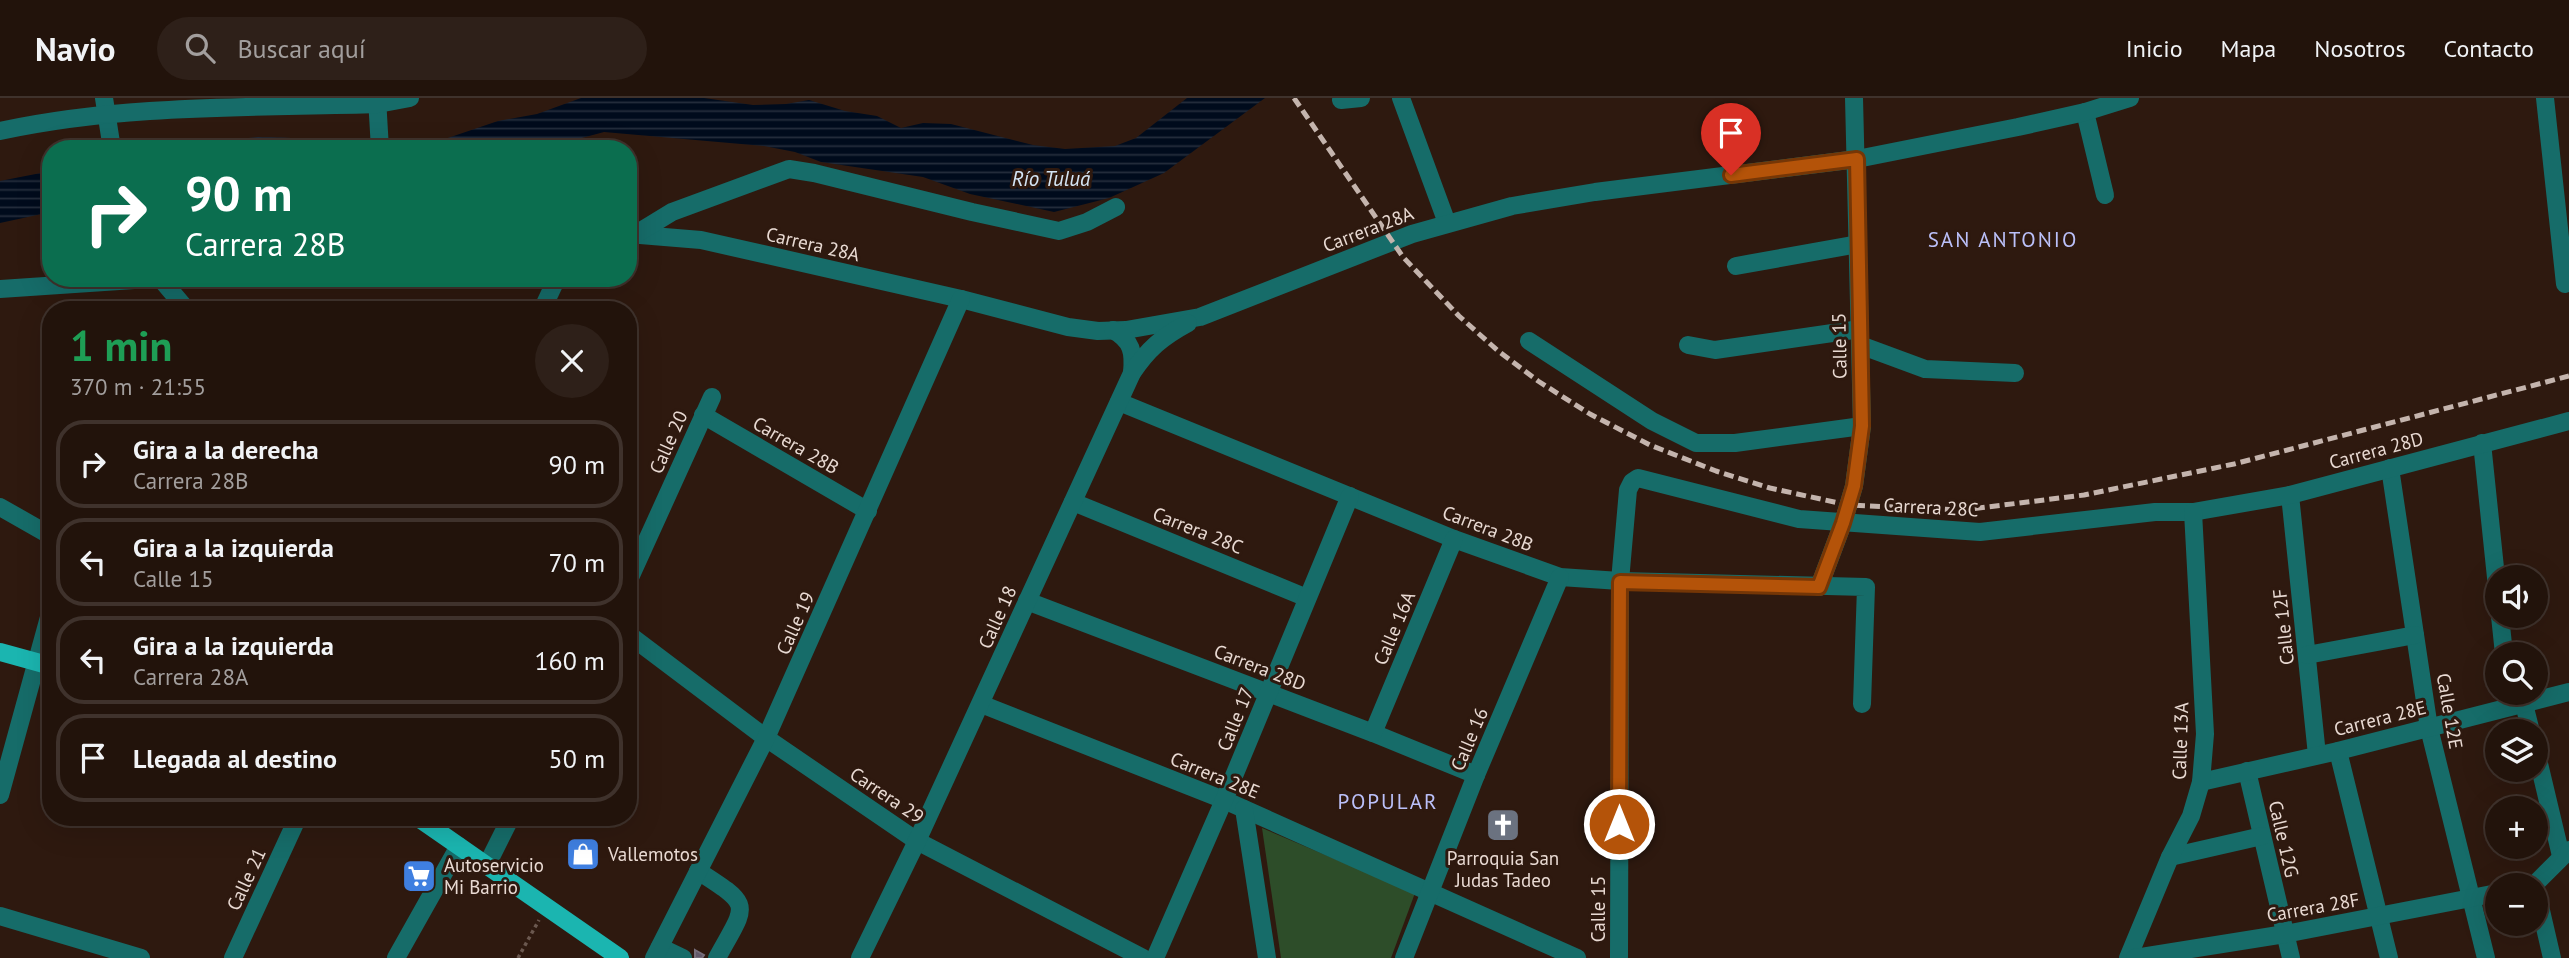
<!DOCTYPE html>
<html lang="es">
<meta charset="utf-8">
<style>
body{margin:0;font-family:"PT Sans",sans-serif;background:#2e2019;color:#f1f3f6;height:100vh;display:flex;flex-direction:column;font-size:26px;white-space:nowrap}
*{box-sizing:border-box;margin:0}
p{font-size:23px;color:#a29e9d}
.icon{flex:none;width:38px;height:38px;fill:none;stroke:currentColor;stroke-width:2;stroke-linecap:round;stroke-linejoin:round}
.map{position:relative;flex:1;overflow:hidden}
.sheet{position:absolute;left:42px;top:203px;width:595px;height:525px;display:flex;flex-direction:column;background:#22130b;border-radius:28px;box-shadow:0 7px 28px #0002,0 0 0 2px #3f322c}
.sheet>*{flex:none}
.top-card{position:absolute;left:42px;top:42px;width:595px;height:147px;border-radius:28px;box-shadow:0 7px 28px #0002,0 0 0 2px #3f322c;background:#0b6e4f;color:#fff;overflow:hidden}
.buttons{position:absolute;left:2485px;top:467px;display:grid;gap:14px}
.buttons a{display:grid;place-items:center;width:63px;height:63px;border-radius:50%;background:#22130b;box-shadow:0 7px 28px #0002,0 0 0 2px #3f322c;font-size:35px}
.pin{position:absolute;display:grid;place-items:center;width:60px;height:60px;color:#fff;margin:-72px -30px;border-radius:50% 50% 50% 0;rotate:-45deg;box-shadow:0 0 7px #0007}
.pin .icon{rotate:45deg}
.me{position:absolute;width:77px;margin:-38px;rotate:0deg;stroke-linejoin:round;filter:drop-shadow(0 0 5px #0008)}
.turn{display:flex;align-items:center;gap:24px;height:147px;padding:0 28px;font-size:32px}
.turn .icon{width:91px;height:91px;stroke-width:2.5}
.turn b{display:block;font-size:49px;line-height:60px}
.round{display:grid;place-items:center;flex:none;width:74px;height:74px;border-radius:37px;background:#2e2019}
.headline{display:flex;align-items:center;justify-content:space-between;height:119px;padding:0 28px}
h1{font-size:42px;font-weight:800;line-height:52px;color:#1e9e55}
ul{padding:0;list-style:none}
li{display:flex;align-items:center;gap:21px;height:88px;margin:0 14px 10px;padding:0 14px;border:4px solid #3f322c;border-radius:28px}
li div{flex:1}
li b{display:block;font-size:26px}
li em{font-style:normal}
header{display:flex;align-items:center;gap:42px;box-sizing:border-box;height:98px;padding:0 35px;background:#22130b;border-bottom:2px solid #3f322c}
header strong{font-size:33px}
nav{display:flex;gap:38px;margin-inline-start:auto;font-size:24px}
.search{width:490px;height:63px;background:#2e2019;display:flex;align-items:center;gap:18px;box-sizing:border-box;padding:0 24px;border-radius:38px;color:#a29e9d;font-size:26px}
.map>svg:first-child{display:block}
.green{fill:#2d4d29}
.water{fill:url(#water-rules)}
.building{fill:#62596a;stroke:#776e7b;stroke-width:2}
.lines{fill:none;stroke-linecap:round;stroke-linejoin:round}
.path{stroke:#6b584f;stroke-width:3.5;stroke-dasharray:3.5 3.5;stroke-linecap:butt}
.minor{stroke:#166c69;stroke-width:18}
.major{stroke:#1bb5b0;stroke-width:18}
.rail{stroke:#c4b4ad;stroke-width:5;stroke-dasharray:10 5;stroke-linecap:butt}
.route-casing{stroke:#753606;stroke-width:18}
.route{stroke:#b45309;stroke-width:12}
.labels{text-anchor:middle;stroke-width:6;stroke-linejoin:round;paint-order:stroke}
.street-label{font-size:19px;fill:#e9dad3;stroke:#2e190f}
.poi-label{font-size:19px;fill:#e9dad3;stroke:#2e190f;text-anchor:start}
.water-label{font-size:21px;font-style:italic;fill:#d4e5f5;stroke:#2e190f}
.neighbourhood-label{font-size:21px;letter-spacing:2px;fill:#bbc0f9;stroke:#2e190f}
</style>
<header>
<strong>Navio</strong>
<div class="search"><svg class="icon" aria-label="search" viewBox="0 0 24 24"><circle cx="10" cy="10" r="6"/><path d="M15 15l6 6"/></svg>Buscar aquí</div>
<nav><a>Inicio</a><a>Mapa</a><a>Nosotros</a><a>Contacto</a></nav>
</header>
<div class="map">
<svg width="2569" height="860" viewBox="0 0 2569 860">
<defs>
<pattern id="water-rules" width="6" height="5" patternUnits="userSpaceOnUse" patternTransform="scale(1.75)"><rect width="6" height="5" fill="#000b1c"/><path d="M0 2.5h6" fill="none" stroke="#252e3c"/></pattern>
</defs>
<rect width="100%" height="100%" fill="#2e190f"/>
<polygon class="green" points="1262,730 1415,795 1391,860 1281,860"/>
<g class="water">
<polygon points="581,0 704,0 753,7 786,6 809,2 845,13 877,18 901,30 923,25 951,26 1033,47 1065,51 1115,48 1136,40 1187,0 1265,0 1164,75 1109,100 1054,114 970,96 923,79 821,64 795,54 764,48 604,34 578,41 544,41 499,51 370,51 405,43 436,44 498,23 537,16"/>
<path d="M258,39c25,1 51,-1 74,12h-140l17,-7z"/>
<polygon points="51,73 51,114 0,125 0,83"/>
</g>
<polygon class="building" points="695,852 704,857 702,860 695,860"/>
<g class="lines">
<polyline class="path" points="518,860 539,822"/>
<g class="minor">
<polyline points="104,0 112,51"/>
<polyline points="377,0 380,51"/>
<polyline points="1401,0 1447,125"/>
<polyline points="2545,0 2565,186"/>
<polyline points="1341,2 1361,0"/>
<polyline points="2085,14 2105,97"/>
<path d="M0,33c125,-27 251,-23 378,-27l32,-6"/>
<polyline points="628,136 701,142 961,201 1068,229 1098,233 1126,232 1200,219 1412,136 1512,108 1595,94 1857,61 2018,29 2085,14 2130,0"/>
<polyline points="636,136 672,114 789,71 814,75 972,114 1059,133 1087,124 1116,109"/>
<polyline points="1736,168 1858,146"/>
<polyline points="160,180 187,212"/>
<polyline points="0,191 164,180"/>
<polyline points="542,212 557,180"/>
<path d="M1113,232c19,11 21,22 19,43"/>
<polyline points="1529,243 1652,323 1696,345 1735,345 1862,328"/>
<polyline points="1688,247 1715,252 1860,231"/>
<polyline points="1860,247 1925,271 2015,275"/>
<polyline points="1119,304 1454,441 1560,479 1620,483 1866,489 1862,606"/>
<polyline points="703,317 868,413"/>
<polyline points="2482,345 2497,489"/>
<polyline points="2390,370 2429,630 2486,860"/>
<polyline points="2290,397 2317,657"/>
<polyline points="1073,404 1307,500"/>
<polyline points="0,409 51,438"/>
<polyline points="628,484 712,299"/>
<polyline points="1819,489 1843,425 1854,388 1862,328 1854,0"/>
<polyline points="1027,503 1373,635 1476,677"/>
<polyline points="2500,518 2504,556"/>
<polyline points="628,536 766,640 917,743 1143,860"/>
<polyline points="2307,557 2415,537"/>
<polyline points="981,606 1224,702 1577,860"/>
<polyline points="2524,606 2531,634"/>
<polyline points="1373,635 1454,441"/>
<polyline points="2338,653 2389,860"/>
<polyline points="2536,653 2561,758"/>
<polyline points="2247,673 2291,860"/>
<polyline points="2201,684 2338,653 2569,594"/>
<polyline points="0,697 51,512"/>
<polyline points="1244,711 1267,860"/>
<polyline points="2170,759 2262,738"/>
<polyline points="487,767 511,719"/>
<path d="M698,773c56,36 49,32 19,87"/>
<polyline points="2529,788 2535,786 2569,752"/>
<polyline points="2536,791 2552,860"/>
<polyline points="0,818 141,860"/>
<polyline points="660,849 683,860"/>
<polyline points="233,860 298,719"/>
<polyline points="396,860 459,748"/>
<polyline points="654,860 766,640 961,201"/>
<path d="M860,860l57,-117 215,-468c16,-24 30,-36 56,-50"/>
<polyline points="1155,860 1224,702 1350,398"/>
<polyline points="1404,860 1476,677 1560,479"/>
<polyline points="1619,860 1620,483 1628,392 1632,384 1638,380 1799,421 1980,434 2155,414 2193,414 2290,397 2569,323"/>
<polyline points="2128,860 2170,759 2191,718 2201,684 2205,636 2193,414"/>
<polyline points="2135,860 2285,836 2497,795"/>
</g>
<g class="major">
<polyline points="0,554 51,568"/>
<polyline points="417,719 620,860"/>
</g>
<polyline class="rail" points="1294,0 1403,159 1459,218 1497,252 1538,283 1590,316 1650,347 1716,373 1770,390 1848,407 1963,412 2084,397 2234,366 2569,278"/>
</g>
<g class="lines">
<g class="route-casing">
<polyline id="route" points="1619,726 1620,484 1819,489 1843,425 1854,388 1862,328 1857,61 1731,77"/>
</g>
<use href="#route" class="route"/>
</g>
<defs>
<g id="church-square" transform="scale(1.75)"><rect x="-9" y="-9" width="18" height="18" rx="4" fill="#6b7280" stroke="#2e190f"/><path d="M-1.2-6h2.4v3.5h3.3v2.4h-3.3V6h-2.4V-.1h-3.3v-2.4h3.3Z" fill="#fff"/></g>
<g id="shop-square" transform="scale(1.75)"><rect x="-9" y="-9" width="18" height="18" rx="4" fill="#3f7fe0" stroke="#2e190f"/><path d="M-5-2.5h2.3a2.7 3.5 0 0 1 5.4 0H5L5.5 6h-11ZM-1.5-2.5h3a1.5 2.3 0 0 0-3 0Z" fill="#fff"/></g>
<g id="supermarket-square" transform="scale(1.75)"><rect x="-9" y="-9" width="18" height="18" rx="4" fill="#3f7fe0" stroke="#2e190f"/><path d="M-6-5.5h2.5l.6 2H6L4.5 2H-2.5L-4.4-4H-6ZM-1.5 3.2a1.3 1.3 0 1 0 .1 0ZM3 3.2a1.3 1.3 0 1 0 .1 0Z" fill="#fff"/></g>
</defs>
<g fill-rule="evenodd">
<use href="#church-square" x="1503" y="727"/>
<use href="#shop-square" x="583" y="756"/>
<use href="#supermarket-square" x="419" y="778"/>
</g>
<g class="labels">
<g class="street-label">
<text transform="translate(1368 131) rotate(-21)" y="7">Carrera 28A</text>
<text transform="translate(813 146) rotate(13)" y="7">Carrera 28A</text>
<text transform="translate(1839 248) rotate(-91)" y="7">Calle 15</text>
<text transform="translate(668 344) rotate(-66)" y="7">Calle 20</text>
<text transform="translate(796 347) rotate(30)" y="7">Carrera 28B</text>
<text transform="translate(2376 352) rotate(-15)" y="7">Carrera 28D</text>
<text transform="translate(1931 409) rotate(3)" y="7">Carrera 28C</text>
<text transform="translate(1488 430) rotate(21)" y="7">Carrera 28B</text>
<text transform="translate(1198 432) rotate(22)" y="7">Carrera 28C</text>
<text transform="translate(997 519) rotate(-66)" y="7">Calle 18</text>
<text transform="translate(795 525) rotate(-66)" y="7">Calle 19</text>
<text transform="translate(2283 529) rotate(-96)" y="7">Calle 12F</text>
<text transform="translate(1394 530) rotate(-67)" y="7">Calle 16A</text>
<text transform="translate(1260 569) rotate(21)" y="7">Carrera 28D</text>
<text transform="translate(2450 613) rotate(80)" y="7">Calle 12E</text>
<text transform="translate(2380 620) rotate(-14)" y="7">Carrera 28E</text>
<text transform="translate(1235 621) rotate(-68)" y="7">Calle 17</text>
<text transform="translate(1469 641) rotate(-67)" y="7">Calle 16</text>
<text transform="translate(2180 643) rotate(-88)" y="7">Calle 13A</text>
<text transform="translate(1215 677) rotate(22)" y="7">Carrera 28E</text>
<text transform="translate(887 697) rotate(34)" y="7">Carrera 29</text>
<text transform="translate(2284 741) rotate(77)" y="7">Calle 12G</text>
<text transform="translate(246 781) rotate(-65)" y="7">Calle 21</text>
<text transform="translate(2313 809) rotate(-10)" y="7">Carrera 28F</text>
<text transform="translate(1598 811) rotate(-90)" y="7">Calle 15</text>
</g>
<g class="poi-label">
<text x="608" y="763">Vallemotos</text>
<text x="1503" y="767" text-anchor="middle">Parroquia San<tspan x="1503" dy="22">Judas Tadeo</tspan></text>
<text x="444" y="774">Autoservicio<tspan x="444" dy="22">Mi Barrio</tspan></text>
</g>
<g class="water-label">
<text x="1051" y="88">Río Tuluá</text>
</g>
<g class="neighbourhood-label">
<text x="2003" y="149">SAN ANTONIO</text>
<text x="1388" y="711">POPULAR</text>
</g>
</g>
</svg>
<div class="buttons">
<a><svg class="icon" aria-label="sound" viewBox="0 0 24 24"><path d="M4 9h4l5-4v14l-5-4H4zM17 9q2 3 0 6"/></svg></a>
<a><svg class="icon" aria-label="search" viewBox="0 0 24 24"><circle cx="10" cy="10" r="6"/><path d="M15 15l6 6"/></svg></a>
<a><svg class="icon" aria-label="layers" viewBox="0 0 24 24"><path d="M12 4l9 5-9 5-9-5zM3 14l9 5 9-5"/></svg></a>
<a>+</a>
<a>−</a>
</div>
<div class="pin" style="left:1731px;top:77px;background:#d93025"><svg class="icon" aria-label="arrive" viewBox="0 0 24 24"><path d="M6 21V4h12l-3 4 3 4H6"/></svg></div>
<svg class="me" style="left:1619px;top:726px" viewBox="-20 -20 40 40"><circle r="17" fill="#b45309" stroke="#fff" stroke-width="3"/><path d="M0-11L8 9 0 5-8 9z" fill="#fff"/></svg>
<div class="top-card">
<div class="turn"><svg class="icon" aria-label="right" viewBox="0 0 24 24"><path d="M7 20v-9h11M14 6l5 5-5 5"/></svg><div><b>90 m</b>Carrera 28B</div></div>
</div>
<section class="sheet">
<div class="headline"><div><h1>1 min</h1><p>370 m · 21:55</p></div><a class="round"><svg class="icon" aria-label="close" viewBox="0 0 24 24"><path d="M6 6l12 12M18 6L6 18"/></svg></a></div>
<ul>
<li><svg class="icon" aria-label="right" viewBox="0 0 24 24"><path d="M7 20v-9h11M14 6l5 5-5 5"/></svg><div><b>Gira a la derecha</b><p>Carrera 28B</p></div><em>90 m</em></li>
<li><svg class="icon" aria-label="left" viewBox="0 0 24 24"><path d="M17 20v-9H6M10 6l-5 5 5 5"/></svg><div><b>Gira a la izquierda</b><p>Calle 15</p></div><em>70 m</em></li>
<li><svg class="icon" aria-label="left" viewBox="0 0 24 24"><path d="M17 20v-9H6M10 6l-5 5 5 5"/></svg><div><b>Gira a la izquierda</b><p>Carrera 28A</p></div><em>160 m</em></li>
<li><svg class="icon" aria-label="arrive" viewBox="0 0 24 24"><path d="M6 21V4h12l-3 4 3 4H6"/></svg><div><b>Llegada al destino</b></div><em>50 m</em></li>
</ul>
</section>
</div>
